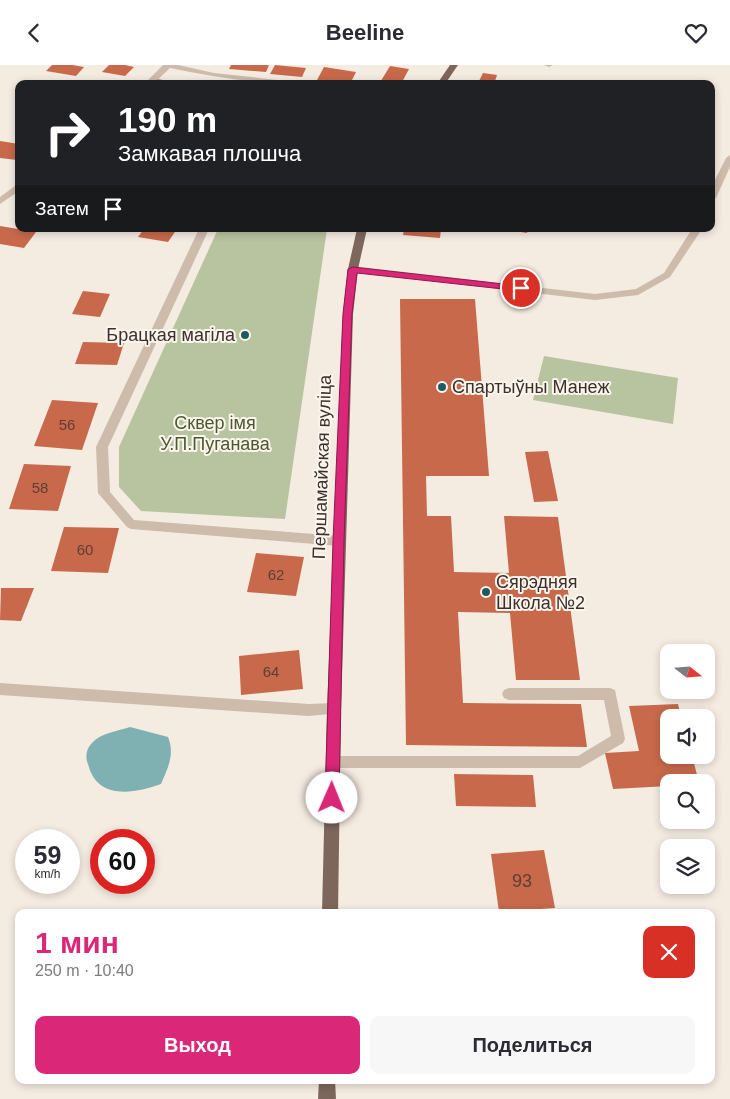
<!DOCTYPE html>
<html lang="ru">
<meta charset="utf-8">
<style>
body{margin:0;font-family:Helvetica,sans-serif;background:#f7f7f7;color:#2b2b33;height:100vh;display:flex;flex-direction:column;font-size:19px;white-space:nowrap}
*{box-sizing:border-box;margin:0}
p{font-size:16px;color:#7c7c81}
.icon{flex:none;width:28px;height:28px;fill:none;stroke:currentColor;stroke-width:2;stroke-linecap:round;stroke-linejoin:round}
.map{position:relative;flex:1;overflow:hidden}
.drawer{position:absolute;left:15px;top:844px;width:700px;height:175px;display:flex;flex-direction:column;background:#fff;border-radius:10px;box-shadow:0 2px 8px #0003}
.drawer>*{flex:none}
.guide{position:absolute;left:15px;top:15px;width:700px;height:152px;border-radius:10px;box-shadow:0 2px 8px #0003;background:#202124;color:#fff;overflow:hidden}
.needle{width:32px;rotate:107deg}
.tools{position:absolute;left:660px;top:579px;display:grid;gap:10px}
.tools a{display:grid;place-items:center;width:55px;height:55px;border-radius:10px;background:#fff;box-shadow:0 2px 8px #0003;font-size:25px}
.speed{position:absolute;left:15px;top:764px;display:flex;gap:10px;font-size:25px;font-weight:700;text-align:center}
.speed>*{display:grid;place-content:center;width:65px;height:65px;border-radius:50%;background:#fff;box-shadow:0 2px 8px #0003;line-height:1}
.speed small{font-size:12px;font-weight:400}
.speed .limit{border:8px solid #d22;background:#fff;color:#111}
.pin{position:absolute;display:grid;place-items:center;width:42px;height:42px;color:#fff;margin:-21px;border:2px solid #fff;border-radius:50%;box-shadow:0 1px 5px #0007}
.me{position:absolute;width:55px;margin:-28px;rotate:1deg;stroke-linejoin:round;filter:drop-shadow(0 0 4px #0008)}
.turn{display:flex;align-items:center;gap:18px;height:105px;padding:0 20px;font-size:22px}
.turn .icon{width:65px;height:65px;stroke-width:2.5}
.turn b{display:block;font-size:35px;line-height:42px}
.then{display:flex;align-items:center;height:48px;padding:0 20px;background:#0003;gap:10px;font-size:19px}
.round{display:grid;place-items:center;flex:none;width:52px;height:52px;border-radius:10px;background:#f7f7f7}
.overview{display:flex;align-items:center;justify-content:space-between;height:85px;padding:0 20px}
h1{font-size:30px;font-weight:800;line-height:38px;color:#db2777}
.button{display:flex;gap:10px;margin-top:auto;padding:10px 20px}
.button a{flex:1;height:58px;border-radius:10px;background:#db2777;color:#fff;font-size:20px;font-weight:800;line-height:58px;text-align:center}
.button a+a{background:#f7f7f7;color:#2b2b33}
header{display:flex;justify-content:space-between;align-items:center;height:65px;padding:0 20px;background:#fff;font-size:22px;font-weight:800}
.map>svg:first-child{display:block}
.green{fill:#b8c4a0}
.water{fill:#7fb0b2}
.building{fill:#c8694b}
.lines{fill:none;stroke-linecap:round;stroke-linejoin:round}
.minor{fill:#cdbbac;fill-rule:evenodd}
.major{fill:#7d675c;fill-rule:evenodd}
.route{fill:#db2777;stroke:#8e194d}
.poi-dot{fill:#1f5a5e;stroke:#fbf5ee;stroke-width:2}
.labels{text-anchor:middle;stroke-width:4;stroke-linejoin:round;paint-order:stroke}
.number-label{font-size:15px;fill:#5e3e33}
.poi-label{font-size:18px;fill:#3b302b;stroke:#fbf5ee;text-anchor:start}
.park-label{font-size:18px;fill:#4a5a2e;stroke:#fbf5ee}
.street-label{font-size:18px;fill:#3b302b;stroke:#fbf5ee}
.near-number-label{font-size:18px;fill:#5e3e33}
</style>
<header><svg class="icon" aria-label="back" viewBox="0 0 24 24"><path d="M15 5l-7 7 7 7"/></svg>Beeline<svg class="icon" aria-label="heart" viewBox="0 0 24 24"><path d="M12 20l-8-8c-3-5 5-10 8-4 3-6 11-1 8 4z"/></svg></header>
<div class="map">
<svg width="730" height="1034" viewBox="0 0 730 1034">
<rect width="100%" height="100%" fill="#f4ebe1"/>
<g class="green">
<polygon points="218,164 327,164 285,454 141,446 119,422 119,382"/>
<polygon points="544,291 678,313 673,359 533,335"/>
</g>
<path class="water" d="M130,662l38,10c7,17 0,31 -7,47 -28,10 -64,16 -73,-20 -3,-7 -2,-15 4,-21 9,-10 26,-12 38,-16z"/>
<g class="building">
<polygon points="52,0 72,0 84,2 76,11 46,6"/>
<polygon points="109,0 125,0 134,2 125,11 102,7"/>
<polygon points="231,0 269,0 266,7 229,4"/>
<polygon points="275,0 306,3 302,12 270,9"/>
<polygon points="390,1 409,4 401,19 379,19"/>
<polygon points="324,2 356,7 350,19 317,15"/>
<polygon points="483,8 497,10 494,19 479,16"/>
<polygon points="157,14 180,18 180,19 153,19"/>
<polygon points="0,76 19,79 17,95 0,93"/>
<polygon points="0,161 36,167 24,183 0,179"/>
<polygon points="144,164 177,164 168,177 138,172"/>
<polygon points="404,164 441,164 440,173 403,170"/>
<polygon points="501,164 528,164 527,168"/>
<polygon points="83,226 110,229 100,252 72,249"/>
<polygon points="400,234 475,234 489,411 426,411 427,451 451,451 454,507 509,508 504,451 558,452 580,615 516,615 510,548 458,547 463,638 581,639 587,682 406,680"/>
<polygon points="83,277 124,278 117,300 75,299"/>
<polygon points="52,335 98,338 82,385 34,381"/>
<polygon points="548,386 558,436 534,437 525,387"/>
<polygon points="24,399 71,401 58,446 9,444"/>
<polygon points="64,462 119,463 108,508 51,506"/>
<polygon points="256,488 304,492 296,531 247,527"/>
<polygon points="1,523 34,523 21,556 0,555"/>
<polygon points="299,585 303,624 241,630 239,591"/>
<polygon points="678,639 681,652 669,652 669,690 692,690 699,718 669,718 669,721 613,724 605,688 639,686 629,641"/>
<polygon points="454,709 533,710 536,742 456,741"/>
<polygon points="544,785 555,843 499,847 491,789"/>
</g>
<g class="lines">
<g class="minor">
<path d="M163,0h15l36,8 82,9 4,2c-44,0 -87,-7 -130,-16l-17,16h-9z"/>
<polygon points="544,0 553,0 549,2"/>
<polygon points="730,90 730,102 716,133 711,136 711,123 726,93"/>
<polygon points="19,118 19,126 0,139 0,132"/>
<polygon points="199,164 209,164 108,382 110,427 134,455 339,471 343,473 345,476 343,479 339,481 131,464 127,462 98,428 96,382"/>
<polygon points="692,164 702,164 670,212 638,230 595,235 353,207 348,204 353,201 595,229 636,224 664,208"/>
<polygon points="0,618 309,639 334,638 339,640 341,644 339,648 309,651 0,630"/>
<polygon points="509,623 610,623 615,625 625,674 623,678 580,703 333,703 328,701 326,697 328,693 333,691 578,691 611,671 604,635 509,635 504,633 502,629 504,625"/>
</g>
<g class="major">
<polygon points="450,0 458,0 445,19 437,19"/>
<polygon points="357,164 367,164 358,204 353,249 341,644 338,848 322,848 327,644 343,249 348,204"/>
<polygon points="319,1015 335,1015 336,1034 318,1034"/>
</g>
</g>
<polygon class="route" points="353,202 521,221 525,223 521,226 357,208 352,249 344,476 339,733 337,737 332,739 327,737 325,733 333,476 343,249 348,204"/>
<g class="poi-dot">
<circle cx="245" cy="270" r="5"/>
<circle cx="442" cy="322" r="5"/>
<circle cx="486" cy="527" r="5"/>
</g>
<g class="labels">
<g class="number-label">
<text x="67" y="365">56</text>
<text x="40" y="428">58</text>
<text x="85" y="490">60</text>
<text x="276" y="515">62</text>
<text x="271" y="612">64</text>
</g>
<g class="poi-label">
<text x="235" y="276" text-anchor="end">Брацкая магіла</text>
<text x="452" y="328">Спартыўны Манеж</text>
<text x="496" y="523">Сярэдняя<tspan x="496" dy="21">Школа №2</tspan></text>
</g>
<g class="park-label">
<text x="215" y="364">Сквер імя<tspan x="215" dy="21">У.П.Пуганава</tspan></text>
</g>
<g class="street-label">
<text transform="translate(322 402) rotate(-88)" y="6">Першамайская вуліца</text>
</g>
<g class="near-number-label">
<text x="522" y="822">93</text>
</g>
</g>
</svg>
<div class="tools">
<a><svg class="needle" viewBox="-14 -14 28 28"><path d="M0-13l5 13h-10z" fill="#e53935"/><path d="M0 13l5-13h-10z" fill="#7c7c81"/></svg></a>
<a><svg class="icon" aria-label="sound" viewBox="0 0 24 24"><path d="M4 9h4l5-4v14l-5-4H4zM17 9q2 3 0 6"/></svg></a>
<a><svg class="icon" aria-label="search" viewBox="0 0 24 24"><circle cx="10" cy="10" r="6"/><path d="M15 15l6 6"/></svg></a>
<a><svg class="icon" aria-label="layers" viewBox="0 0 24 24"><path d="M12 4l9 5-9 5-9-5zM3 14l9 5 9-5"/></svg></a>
</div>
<div class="speed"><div>59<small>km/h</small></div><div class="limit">60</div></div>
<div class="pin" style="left:521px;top:223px;background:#d93025"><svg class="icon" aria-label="arrive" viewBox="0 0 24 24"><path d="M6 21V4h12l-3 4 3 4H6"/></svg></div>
<svg class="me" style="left:332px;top:733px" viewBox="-20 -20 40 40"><circle r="19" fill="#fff"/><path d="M0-13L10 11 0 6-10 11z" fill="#db2777"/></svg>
<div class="guide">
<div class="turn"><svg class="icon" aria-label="right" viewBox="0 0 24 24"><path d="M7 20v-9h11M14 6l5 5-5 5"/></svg><div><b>190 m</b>Замкавая плошча</div></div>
<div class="then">Затем<svg class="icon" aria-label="arrive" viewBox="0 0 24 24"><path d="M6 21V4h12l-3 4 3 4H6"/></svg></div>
</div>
<section class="drawer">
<div class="overview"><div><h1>1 мин</h1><p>250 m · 10:40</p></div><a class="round" style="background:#d93025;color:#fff"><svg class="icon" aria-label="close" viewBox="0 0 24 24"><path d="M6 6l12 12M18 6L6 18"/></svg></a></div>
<div class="button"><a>Выход</a><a>Поделиться</a></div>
</section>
</div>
